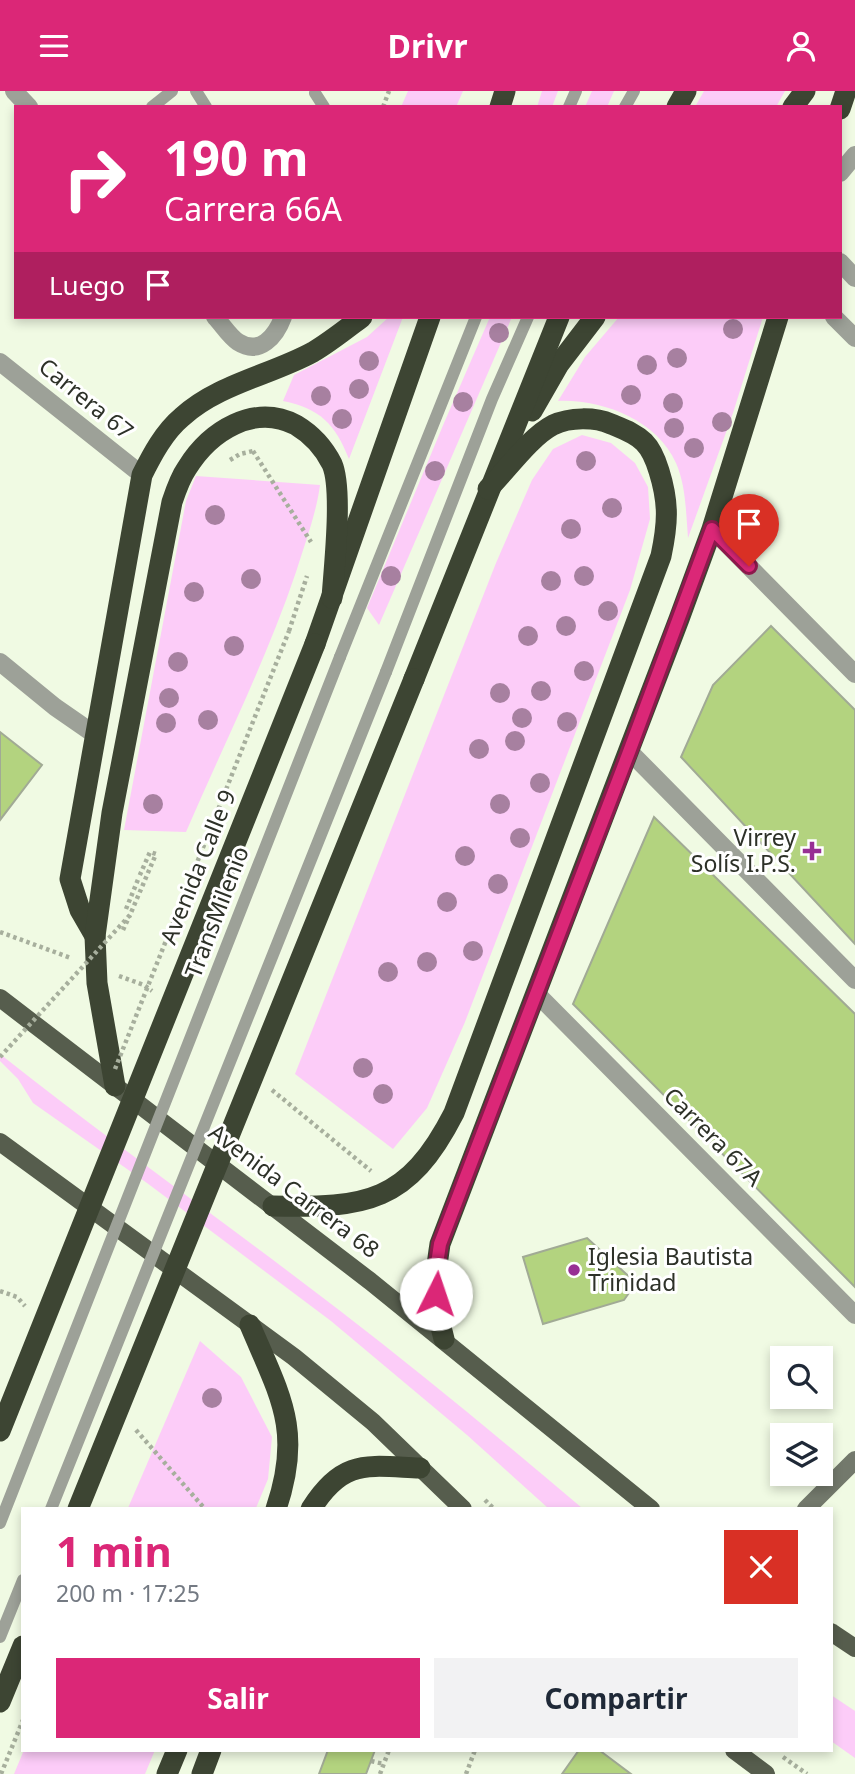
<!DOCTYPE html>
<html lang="es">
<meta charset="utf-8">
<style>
body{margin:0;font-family:"Noto Sans",sans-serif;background:#f2f2f3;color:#1f2937;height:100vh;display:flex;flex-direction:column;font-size:26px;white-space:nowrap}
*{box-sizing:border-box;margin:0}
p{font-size:23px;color:#747a83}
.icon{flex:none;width:38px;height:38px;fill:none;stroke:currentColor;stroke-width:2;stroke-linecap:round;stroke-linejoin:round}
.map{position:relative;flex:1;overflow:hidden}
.sheet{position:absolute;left:21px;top:1416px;width:812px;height:245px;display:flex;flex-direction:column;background:#fff;border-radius:0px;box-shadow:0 4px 10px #0003}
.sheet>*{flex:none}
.hud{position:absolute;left:14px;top:14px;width:828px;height:214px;border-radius:0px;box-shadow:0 4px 10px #0003;background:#db2777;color:#fff;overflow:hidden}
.buttons{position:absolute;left:770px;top:1255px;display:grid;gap:14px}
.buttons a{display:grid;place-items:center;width:63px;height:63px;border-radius:0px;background:#fff;box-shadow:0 4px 10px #0003;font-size:35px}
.pin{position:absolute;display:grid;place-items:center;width:60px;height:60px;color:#fff;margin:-72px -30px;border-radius:50% 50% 50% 0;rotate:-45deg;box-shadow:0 0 7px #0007}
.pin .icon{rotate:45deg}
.me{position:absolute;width:77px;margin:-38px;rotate:4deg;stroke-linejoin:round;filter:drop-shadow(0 0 5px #0008)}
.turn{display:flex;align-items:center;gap:24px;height:147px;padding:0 35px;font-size:32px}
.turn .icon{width:91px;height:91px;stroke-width:2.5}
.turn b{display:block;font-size:49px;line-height:60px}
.then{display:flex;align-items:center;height:66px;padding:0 35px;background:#0003;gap:14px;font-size:26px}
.round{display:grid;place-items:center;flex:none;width:74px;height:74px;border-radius:0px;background:#f2f2f3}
.head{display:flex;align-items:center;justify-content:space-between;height:119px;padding:0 35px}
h1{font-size:42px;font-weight:700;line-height:52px;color:#db2777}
.primary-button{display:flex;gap:14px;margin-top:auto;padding:14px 35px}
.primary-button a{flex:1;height:80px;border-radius:0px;background:#db2777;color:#fff;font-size:28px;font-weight:700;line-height:80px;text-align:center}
.primary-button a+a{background:#f2f2f3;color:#1f2937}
header{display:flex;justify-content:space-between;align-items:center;height:91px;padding:0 35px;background:#db2777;color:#fff;font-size:32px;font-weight:700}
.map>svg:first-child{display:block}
.green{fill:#fcccf8}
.building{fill:#b3d37f;stroke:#a1aa95;stroke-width:2}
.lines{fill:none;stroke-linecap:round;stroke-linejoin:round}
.path{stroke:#a7af9d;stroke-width:4.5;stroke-dasharray:3.5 3.5;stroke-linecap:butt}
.lane{stroke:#9da198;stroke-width:12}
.street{stroke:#9da198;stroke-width:18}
.secondary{stroke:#73796c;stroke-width:18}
.primary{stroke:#565d4d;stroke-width:18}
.highway{stroke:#3d4533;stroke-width:21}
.path-bridge{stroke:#a7af9d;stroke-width:4.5;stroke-dasharray:3.5 3.5;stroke-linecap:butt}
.lane-bridge{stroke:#9da198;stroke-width:12}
.highway-bridge{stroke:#3d4533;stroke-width:21}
.tree{fill:#a780a0}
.route-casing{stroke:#8e194d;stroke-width:18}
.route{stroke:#db2777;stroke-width:12}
.poi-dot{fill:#972f94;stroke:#fff;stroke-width:2.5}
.labels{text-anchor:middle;stroke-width:6;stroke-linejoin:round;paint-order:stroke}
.street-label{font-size:23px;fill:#2d3128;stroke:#fff}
.poi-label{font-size:23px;fill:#2d3128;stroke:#fff;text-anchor:end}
</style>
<header><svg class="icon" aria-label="menu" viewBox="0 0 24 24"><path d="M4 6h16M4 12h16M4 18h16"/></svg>Drivr<svg class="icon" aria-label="person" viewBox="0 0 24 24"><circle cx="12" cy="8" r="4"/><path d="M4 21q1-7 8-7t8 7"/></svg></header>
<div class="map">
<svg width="855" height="1683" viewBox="0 0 855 1683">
<rect width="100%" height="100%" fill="#f0fae3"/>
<g class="green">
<polygon points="408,0 463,0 456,16 401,16"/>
<polygon points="542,0 558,0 552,16 537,16"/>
<polygon points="592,0 614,0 607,16 585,16"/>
<polygon points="704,0 785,0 776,16 695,16"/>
<path d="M389,226h14l-54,142c-14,-35 -28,-50 -66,-58l11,-26 73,-38z"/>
<polygon points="490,226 512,226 379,534 367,517 444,332"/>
<path d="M619,226h144l-30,96 -45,125c-2,-25 -2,-52 -12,-75 -19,-43 -74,-64 -118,-62l27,-44z"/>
<polygon points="582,344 611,352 635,372 648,396 650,428 630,499 465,931 427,1017 393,1058 295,983 496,472 532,389 553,358"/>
<path d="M196,385l124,9c-4,30 -15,58 -24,87 -30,89 -73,174 -110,260l-62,-2 62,-329z"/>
<path d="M0,963c111,88 227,170 339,256 83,64 163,130 243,198h-34l-81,-73 -136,-114 -184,-138 -114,-80 -15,-24 -18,-18z"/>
<polygon points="200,1250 241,1286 272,1346 268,1388 256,1417 128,1417"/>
<polygon points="831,1604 855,1620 855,1667 831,1650"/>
<polygon points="24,1659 155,1659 145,1683 14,1683"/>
</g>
<g class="building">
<polygon points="771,535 855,619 855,853 681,666 713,594"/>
<polygon points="0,641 42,674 0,729"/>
<polygon points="654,726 855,923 855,1196 573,913"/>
<polygon points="587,1147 636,1192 624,1209 543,1233 523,1166"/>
<polygon points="328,1659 375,1659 366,1683 319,1683"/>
<polygon points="579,1659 599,1659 631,1683 562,1683"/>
</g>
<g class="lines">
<g class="path">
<polyline points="383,16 389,0"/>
<polyline points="253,360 311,451"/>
<polyline points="230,369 240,363 253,360"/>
<polyline points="289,540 307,485"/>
<polyline points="126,818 139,786"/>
<polyline points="123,839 130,824"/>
<polyline points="0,841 71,867"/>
<polyline points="119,885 144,894 152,900"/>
<polyline points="272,999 371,1080"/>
<polyline points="0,1200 17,1206 25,1215"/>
<polyline points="136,1339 205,1418"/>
<polyline points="485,1409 494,1418"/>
<polyline points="783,1666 807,1683"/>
<polyline points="371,1670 384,1673"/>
<polyline points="1,1683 23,1629"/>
<polyline points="380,1683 389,1659"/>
<polyline points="466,1683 475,1659"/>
</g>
<g class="lane">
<polyline points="196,0 206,16"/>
<polyline points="315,2 324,16"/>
<polyline points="152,16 172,0"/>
<polyline points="569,16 576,0"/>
<polyline points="625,16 634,0"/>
<polyline points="340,566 476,226"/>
<polyline points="386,581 492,308 528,226"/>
<polyline points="0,1546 23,1489"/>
</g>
<g class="street">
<polyline points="14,0 29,16"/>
<polyline points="840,82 855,64"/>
<polyline points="840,171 855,187"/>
<path d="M215,226c7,7 14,19 23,25 22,14 38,-6 45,-25"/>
<polyline points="834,226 855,247"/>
<polyline points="0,271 142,384"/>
<polyline points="712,438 855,583"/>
<polyline points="0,571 55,616 94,643"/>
<polyline points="630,661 855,889"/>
<polyline points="536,902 855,1224"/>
</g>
<polyline class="secondary" points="806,1418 855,1369"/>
<g class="primary">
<polyline points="0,907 370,1190 651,1418"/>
<polyline points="0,1051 294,1266 373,1331 463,1418"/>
<polyline points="831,1541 855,1557"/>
<polyline points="734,1659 766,1683"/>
</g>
<g class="highway">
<polyline points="500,16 505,0"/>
<polyline points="677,16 686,0"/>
<polyline points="793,16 805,0"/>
<polyline points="840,18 846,0"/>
<polyline points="532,320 559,273 595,226"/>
<polyline points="315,553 430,226"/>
<polyline points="414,588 559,226"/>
<path d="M95,845l-15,-26 -10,-31 72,-404c10,-20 22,-43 40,-58 36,-33 89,-42 131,-65 17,-10 33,-23 49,-35"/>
<path d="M115,995l-18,-103 -2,-47 17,-123 60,-311c4,-12 8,-24 15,-34 23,-37 67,-65 109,-43 15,9 28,23 36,39 11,25 2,104 0,134"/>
<path d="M273,1115c93,2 135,-3 181,-93l207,-557c7,-33 8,-53 -2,-85 -3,-10 -7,-21 -15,-29 -9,-9 -21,-13 -33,-18 -16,-7 -41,-7 -58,1 -23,12 -46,45 -65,64"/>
<path d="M250,1234c30,71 53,105 26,184"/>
<path d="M444,1248c-10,-37 -10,-57 -4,-95l239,-625 33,-90 66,-212"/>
<path d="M311,1418c32,-51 56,-43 109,-41"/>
<polyline points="0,1611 23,1555"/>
<polyline points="167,1683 177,1659"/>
<polyline points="202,1683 211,1659"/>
</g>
<g class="path-bridge">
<polyline points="0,966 130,824 156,763 150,761 139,786"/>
<polyline points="115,978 289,540"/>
</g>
<g class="lane-bridge">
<polyline points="51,1418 386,581"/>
<polyline points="0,1432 340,566"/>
</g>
<g class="highway-bridge">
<polyline points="0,1340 315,553"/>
<polyline points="78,1418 414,588"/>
</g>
</g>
<g class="tree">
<circle cx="733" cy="238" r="10"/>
<circle cx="499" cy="242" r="10"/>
<circle cx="677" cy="267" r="10"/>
<circle cx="369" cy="270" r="10"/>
<circle cx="647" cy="274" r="10"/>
<circle cx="359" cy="298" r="10"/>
<circle cx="631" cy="304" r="10"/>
<circle cx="321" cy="305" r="10"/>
<circle cx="463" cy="311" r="10"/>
<circle cx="673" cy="312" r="10"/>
<circle cx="342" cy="328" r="10"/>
<circle cx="722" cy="331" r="10"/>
<circle cx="674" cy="337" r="10"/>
<circle cx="694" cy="357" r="10"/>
<circle cx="586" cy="370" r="10"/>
<circle cx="435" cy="380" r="10"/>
<circle cx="612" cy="417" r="10"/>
<circle cx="215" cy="424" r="10"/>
<circle cx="571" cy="438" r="10"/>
<circle cx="391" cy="485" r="10"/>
<circle cx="584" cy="485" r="10"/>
<circle cx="251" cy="488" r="10"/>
<circle cx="551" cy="490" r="10"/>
<circle cx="194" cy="501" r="10"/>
<circle cx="608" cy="520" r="10"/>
<circle cx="566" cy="535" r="10"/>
<circle cx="528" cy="545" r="10"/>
<circle cx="234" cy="555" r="10"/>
<circle cx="178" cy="571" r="10"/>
<circle cx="584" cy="580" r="10"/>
<circle cx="541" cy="600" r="10"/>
<circle cx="500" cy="602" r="10"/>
<circle cx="169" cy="607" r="10"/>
<circle cx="522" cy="627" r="10"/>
<circle cx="208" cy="629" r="10"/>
<circle cx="567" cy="631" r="10"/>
<circle cx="166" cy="632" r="10"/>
<circle cx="515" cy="650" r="10"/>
<circle cx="479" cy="658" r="10"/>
<circle cx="540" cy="692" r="10"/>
<circle cx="153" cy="713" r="10"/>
<circle cx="500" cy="713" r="10"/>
<circle cx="520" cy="747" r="10"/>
<circle cx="465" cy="765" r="10"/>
<circle cx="498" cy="793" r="10"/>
<circle cx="447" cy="811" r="10"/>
<circle cx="473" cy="860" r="10"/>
<circle cx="427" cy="871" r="10"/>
<circle cx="388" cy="881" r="10"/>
<circle cx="363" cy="977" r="10"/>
<circle cx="383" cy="1003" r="10"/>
<circle cx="212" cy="1307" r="10"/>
</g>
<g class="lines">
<g class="route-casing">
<polyline id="route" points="436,1203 435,1186 440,1153 629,661 712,438 749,475"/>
</g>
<use href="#route" class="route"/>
</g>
<g class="poi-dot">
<path d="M808.5 749.5h7v7h7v7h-7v7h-7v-7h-7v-7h7z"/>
<circle cx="574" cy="1179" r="7"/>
</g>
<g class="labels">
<g class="street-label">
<text transform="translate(86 308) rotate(39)" y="8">Carrera 67</text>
<text transform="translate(198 776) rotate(-68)" y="8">Avenida Calle 9</text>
<text transform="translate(217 821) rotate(-69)" y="8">TransMilenio</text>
<text transform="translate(713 1046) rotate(45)" y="8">Carrera 67A</text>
<text transform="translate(294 1100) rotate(37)" y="8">Avenida Carrera 68</text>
</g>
<g class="poi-label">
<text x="796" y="755">Virrey<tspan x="796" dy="26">Solís I.P.S.</tspan></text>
<text x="588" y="1174" text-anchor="start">Iglesia Bautista<tspan x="588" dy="26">Trinidad</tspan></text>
</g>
</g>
</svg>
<div class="buttons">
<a><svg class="icon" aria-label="search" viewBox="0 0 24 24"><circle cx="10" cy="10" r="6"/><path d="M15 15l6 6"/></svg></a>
<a><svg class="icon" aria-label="layers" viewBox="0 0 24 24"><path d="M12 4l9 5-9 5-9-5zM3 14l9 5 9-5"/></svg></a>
</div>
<div class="pin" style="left:749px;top:475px;background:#d93025"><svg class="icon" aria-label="arrive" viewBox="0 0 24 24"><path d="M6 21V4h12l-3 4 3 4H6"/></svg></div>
<svg class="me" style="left:436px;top:1203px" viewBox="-20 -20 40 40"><circle r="19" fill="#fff"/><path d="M0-13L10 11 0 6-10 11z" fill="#db2777"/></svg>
<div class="hud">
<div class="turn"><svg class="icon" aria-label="right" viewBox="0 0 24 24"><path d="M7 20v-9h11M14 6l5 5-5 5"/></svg><div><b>190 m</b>Carrera 66A</div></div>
<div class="then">Luego<svg class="icon" aria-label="arrive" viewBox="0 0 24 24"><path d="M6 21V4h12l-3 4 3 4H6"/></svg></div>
</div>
<section class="sheet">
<div class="head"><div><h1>1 min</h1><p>200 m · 17:25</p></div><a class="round" style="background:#d93025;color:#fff"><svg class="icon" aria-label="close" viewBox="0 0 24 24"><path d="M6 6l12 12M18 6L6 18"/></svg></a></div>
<div class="primary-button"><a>Salir</a><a>Compartir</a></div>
</section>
</div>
